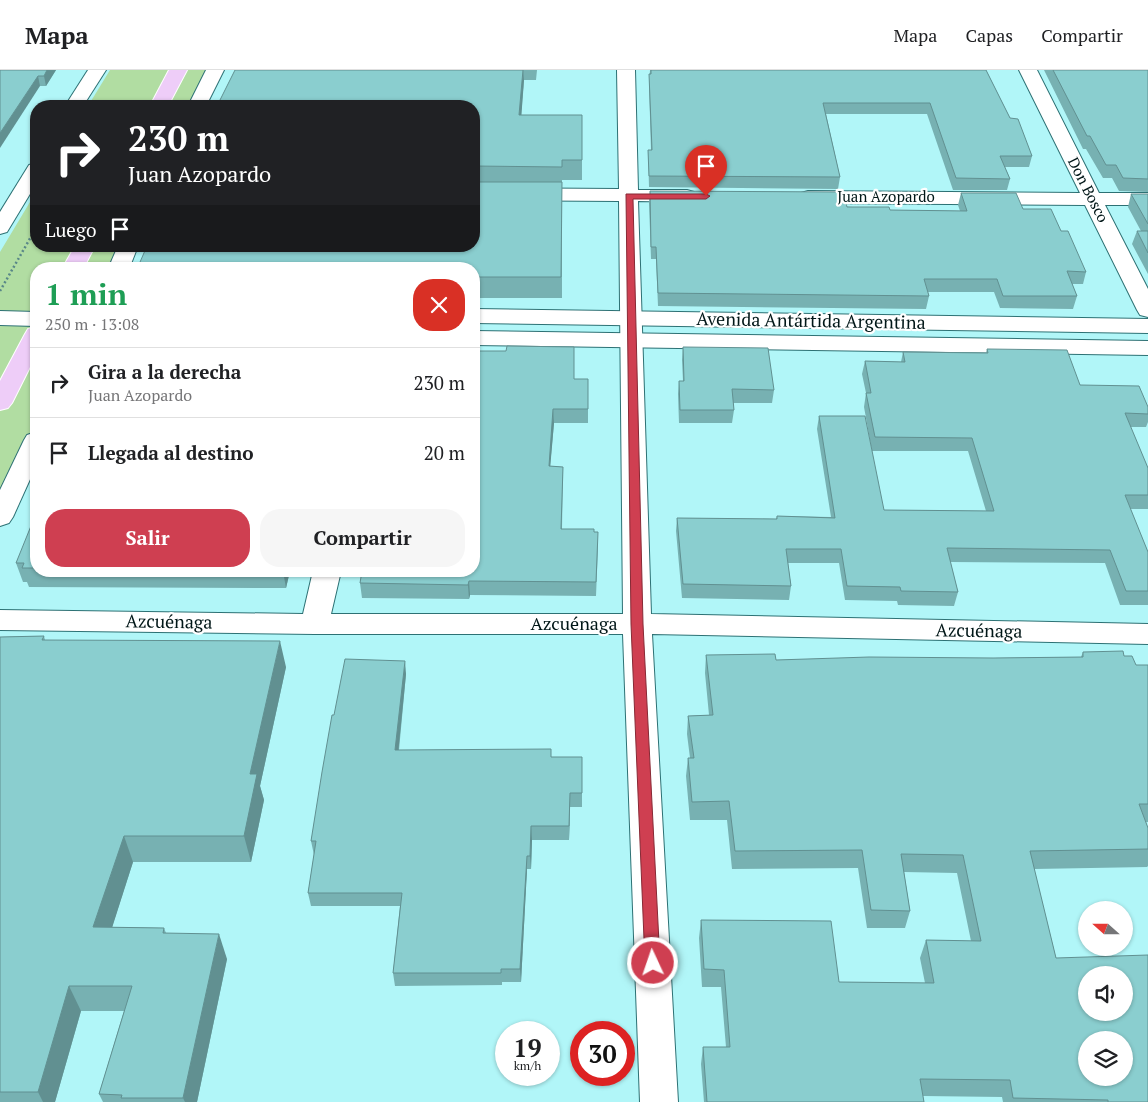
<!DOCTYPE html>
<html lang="es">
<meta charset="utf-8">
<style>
body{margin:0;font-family:"PT Serif",serif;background:#f6f6f6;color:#202124;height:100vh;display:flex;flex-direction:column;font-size:19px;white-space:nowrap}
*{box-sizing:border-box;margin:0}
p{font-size:16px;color:#757577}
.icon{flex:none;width:28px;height:28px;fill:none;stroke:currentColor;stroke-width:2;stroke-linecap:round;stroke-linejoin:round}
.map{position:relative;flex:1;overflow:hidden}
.sheet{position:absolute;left:30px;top:192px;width:450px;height:315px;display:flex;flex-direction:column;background:#fff;border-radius:20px;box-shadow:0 1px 4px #0004}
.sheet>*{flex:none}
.guide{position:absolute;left:30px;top:30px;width:450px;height:152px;border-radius:20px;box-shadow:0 1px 4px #0004;background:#202124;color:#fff;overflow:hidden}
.needle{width:32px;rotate:291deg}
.tools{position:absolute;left:1078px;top:831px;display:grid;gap:10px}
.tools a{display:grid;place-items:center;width:55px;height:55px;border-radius:50%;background:#fff;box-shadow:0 1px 4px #0004;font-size:25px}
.speed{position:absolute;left:495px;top:951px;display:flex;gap:10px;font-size:25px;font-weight:700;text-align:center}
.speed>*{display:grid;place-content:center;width:65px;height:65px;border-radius:50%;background:#fff;box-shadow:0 1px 4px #0004;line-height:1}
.speed small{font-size:12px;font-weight:400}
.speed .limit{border:8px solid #d22;background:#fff;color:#111}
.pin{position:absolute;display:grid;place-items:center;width:42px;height:42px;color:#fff;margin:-51px -21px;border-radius:50% 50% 50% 0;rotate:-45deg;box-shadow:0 0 5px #0007}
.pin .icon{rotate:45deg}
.me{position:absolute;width:55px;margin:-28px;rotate:357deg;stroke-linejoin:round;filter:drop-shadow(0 0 4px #0008)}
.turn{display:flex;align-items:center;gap:18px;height:105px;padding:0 15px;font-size:22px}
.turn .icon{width:65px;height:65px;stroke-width:2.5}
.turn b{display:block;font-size:35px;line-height:42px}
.then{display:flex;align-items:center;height:48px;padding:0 15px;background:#0003;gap:10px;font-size:19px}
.round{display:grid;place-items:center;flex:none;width:52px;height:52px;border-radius:20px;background:#f6f6f6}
.overview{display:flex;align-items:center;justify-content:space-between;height:85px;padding:0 15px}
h1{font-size:30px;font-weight:700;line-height:38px;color:#1e9e55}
.cta{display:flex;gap:10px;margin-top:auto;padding:10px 15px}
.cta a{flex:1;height:58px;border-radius:20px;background:#cf3f51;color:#fff;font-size:20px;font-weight:700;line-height:58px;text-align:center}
.cta a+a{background:#f6f6f6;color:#202124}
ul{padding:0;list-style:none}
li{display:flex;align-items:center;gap:15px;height:70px;padding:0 15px;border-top:1px solid #e0e0e0}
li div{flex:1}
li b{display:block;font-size:19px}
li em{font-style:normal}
header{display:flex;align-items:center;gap:30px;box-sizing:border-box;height:70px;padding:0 25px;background:#fff;border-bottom:1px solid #e0e0e0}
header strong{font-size:24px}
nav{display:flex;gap:28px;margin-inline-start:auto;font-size:18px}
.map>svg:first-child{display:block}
.green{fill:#b1dda2}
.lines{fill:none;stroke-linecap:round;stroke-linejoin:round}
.street-casing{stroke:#2d7174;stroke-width:2}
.secondary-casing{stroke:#2d7174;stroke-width:2}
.primary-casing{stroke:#fff;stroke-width:2}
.path{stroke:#598788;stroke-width:2.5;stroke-dasharray:2 2.5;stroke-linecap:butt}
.street{fill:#fff;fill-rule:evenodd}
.secondary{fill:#fff;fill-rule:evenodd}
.primary{fill:#eecdf8;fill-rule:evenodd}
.wall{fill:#77b1b2}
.shaded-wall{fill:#619091}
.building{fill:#8acecf;stroke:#619091;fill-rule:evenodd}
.route{fill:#cf3f51;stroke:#872935}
.labels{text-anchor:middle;stroke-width:4.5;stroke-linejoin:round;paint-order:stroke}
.far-street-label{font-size:15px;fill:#001617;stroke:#fff}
.street-label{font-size:18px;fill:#001617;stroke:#fff}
</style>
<header>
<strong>Mapa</strong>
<nav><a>Mapa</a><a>Capas</a><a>Compartir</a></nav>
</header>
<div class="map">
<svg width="1148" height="1032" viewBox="0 0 1148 1032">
<rect width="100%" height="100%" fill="#b1f6f8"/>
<g class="green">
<polygon points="110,0 207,0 189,36 88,36"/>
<polygon points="36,122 36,176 121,176 110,199 36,199 36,351 0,426 0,182"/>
</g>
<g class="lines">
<g class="street-casing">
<g id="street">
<polygon points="617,0 635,0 638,120 687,120 694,122 697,126 694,130 687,132 638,131 651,544 1148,554 1148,574 652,564 678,1032 640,1032 623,564 315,564 0,560 0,540 303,544 313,501 341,501 331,544 623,544 619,131 474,130 474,118 619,119"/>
<polygon points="1019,0 1037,0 1099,123 1148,123 1148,135 1105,135 1148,219 1148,247 1140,245 1137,240 1085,135 808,133 801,131 798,127 801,123 808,121 1080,123"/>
</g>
</g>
<g class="secondary-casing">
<g id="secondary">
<polygon points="88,0 106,0 83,36 65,36"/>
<polygon points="206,0 224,0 206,36 188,36"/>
<polygon points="36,93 36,114 7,162 0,164 0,142 29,95"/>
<polygon points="118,176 138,176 129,199 108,199"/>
<polygon points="474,239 1148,249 1148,263 474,253"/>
<polygon points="0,241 36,242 36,256 0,255"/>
<polygon points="474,261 1148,271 1148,285 474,275"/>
<polygon points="36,362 36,396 13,447 9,453 0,456 0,420 24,370 27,365"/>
</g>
</g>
<g class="primary-casing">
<g id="primary">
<polygon points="169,0 187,0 168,36 150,36"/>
<polygon points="75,176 95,176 83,199 62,199"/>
<polygon points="36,257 36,285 12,333 8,338 0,340 0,311 25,264 28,259"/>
</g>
</g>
<polyline class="path" points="0,221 36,158"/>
<use href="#street" class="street"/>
<use href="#secondary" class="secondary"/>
<use href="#primary" class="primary"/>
</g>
<g class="wall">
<polygon points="0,0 56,0 46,16 40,16"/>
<polygon points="235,0 537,0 536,10 524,10 521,45 582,90 582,110 562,110 562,228 474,228 474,36"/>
<polygon points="650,0 986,0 1010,48 1032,86 1029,97 1005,97 1010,109 1007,120 953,120 927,44 826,44 840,107 838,119 649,117 648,80 651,80 649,15"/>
<polygon points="1044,0 1148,0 1148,122 1119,121 1112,108 1103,108 1086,79 1083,79"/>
<polygon points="650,121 890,140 960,141 958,135 961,123 1023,139 1061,161 1086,202 1083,214 1072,214 1077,226 1073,239 1000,238 994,222 928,222 929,226 926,239 658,236 656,189 651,189 649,133"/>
<polygon points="1131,124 1148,124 1148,204 1132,174 1137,161 1141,161 1128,137"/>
<polygon points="683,277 774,320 772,333 733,333 734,340 732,353 679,353 678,324 679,311 683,311 682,290"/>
<polygon points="987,279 1080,315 1148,337 1148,352 1146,357 1130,357 1148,398 1148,439 1130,439 1148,482 1148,535 1120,535 1105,493 950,492 958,522 954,536 898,535 897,531 845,530 839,493 788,493 791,516 789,530 682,528 676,461 677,448 776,449 777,446 831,447 817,359 819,346 884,440 986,441 968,381 872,381 864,337 866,323 862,304 865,291 901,292 903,282 986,283"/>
<polygon points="474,281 574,309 588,309 588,353 554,353 550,396 563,397 562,459 594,462 598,477 596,526 470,525 469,529 362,528 360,513"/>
<polygon points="36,451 36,501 290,501 286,518 29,517 27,512 23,512 16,493"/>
<polygon points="44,566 45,570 286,597 260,716 264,730 251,792 133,792 112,857 164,858 166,863 227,889 197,1032 103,1032 99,1024 124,941 81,941 55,1032 0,1032 0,567"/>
<polygon points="1083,582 1124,586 1136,595 1148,595 1148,752 1146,752 1148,758 1148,796 1147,797 1034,799 1056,888 1148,1032 1003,1032 1002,1027 923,1026 924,1032 704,1032 701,994 703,977 726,977 721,917 702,917 699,868 701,850 839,912 925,913 920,888 926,870 971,871 957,803 904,802 910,841 905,858 867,858 858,798 732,799 727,750 690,750 686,706 688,688 690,688 687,664 688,646 709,645 705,603 706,585 776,590 993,588 1081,587"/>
<polygon points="406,604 399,680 551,687 582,687 582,737 570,737 569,770 532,770 531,799 527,799 521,912 502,912 502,915 395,916 393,903 400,836 311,836 308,823 314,785 311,771 334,645"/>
</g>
<g class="shaded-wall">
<polygon points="47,0 56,0 46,16 44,6"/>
<polygon points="523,0 524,10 520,64 519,45"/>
<polygon points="38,6 40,16 0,78 0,63"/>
<polygon points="553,339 554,353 549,411 549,396"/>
<polygon points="283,501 290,501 286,518"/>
<polygon points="469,511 470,525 469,529 468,515"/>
<polygon points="280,571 286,597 260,716 264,730 251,792 244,766 250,704"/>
<polygon points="405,591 406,604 397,694 395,680"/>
<polygon points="570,723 570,737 569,770 569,756"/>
<polygon points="531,756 532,770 531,799 530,786"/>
<polygon points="124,766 133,792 104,883 93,857"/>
<polygon points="527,786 527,799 521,912 520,899"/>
<polygon points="219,864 227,889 197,1032 185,1032 183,1028"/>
<polygon points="69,916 81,941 55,1032 43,1032 38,1022"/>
</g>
<g class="building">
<polygon points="0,0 47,0 44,6 38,6 0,63"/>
<polygon points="235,0 523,0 519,45 582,45 582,90 562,90 562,97 474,96 474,36 217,36"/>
<polygon points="651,0 986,0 1010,48 1018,49 1032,86 1000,86 1010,109 956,108 930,33 823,33 840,107 649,106 648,80 652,80 649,4 651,4"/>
<polygon points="1053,0 1148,0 1148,109 1123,108 1116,95 1106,95 1090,66 1087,66"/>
<polygon points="474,112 562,112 561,207 474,207 474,199 137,199 147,176 474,176"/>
<polygon points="650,121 843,122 847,137 889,137 890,140 967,141 961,123 1016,123 1023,139 1051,139 1061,161 1068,161 1086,202 1067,201 1077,226 1003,226 997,209 924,209 929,226 658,223 656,177 651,177"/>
<polygon points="1131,124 1148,124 1148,154"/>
<polygon points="1137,161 1148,161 1148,183"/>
<polygon points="507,276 574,277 574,309 588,309 588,339 553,339 549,396 563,397 561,459 594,459 594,462 598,462 596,512 469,511 468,515 360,513 362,501 474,501 474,281 506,281"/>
<polygon points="683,277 768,278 774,320 732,319 734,340 680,340 679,311 684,311"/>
<polygon points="987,279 1067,280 1080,315 1139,316 1148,337 1148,344 1125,343 1148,398 1148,425 1125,425 1148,482 1148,521 1126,521 1110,480 947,478 958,522 901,521 900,517 847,516 841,479 786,479 791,516 683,514 677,448 777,449 777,446 835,448 819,346 865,346 884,440 994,441 972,368 875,367 866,323 871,323 865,291 905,292 903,282 988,283"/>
<polygon points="33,451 36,451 36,498 22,498 24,493 16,493"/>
<polygon points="44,566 42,570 280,571 250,704 257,704 244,766 124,766 93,857 164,858 163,863 219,864 183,1028 121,1028 122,1025 99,1024 132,916 69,916 38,1022 0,1022 0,567"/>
<path d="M1123,581l1,5h8l4,9h12v139h-9l9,24v21l-118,2 26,107 92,-3v147h-40v-2l-95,-2 -3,-18 -90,-1 4,23h-217l-4,-55h27l-6,-77 -20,-1 -3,-49 130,1 8,61 95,1 -8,-43 55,1 -18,-86 -62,-1 9,57 -39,-1 -9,-60 -127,1 -6,-50 -37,1 -4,-44h6l-6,-42 25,-1 -7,-60 69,-1 1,6 93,-3 124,1 90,-1v-5zM1086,905h38v37h-38zM1086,970h38v38h-38z"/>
<polygon points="345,589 405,591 395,680 551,679 551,687 582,687 582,723 570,723 569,756 531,756 530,786 527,786 520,899 501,899 501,903 393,903 402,823 308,823 316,771 311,771 322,702 332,645 334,645"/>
</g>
<polygon class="route" points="626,124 706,124 710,126 706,129 633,129 643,554 660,893 658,897 653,899 648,897 645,893 631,554"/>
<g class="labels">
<g class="far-street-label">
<text transform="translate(1088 120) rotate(63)" y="5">Don Bosco</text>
<text x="886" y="132">Juan Azopardo</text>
</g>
<g class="street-label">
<text transform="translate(811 251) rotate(1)" y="6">Avenida Antártida Argentina</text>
<text transform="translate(169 552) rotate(1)" y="6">Azcuénaga</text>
<text x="574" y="560">Azcuénaga</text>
<text transform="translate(979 561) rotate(1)" y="6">Azcuénaga</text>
</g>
</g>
</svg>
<div class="tools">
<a><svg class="needle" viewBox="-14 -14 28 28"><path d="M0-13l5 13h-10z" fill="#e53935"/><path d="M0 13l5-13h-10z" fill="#757577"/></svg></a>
<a><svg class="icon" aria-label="sound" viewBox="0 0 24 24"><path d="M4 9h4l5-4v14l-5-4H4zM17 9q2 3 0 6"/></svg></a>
<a><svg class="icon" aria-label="layers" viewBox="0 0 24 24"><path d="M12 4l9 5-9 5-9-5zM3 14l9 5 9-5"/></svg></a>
</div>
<div class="speed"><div>19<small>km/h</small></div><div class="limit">30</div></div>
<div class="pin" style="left:706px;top:126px;background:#d93025"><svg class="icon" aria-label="arrive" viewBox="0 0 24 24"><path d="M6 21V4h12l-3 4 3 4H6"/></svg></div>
<svg class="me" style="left:653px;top:893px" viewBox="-20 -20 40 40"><circle r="17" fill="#cf3f51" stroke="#fff" stroke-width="3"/><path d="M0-11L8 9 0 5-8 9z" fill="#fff"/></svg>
<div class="guide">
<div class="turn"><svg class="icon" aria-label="right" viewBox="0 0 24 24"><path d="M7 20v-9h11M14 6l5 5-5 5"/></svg><div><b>230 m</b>Juan Azopardo</div></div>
<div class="then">Luego<svg class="icon" aria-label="arrive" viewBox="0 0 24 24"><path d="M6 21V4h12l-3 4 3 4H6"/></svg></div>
</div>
<section class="sheet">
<div class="overview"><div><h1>1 min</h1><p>250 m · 13:08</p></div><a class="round" style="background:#d93025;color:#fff"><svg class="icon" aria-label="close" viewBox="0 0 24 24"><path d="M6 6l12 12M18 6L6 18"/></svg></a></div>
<ul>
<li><svg class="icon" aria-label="right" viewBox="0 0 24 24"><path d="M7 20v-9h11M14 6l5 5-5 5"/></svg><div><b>Gira a la derecha</b><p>Juan Azopardo</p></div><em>230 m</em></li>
<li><svg class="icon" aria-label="arrive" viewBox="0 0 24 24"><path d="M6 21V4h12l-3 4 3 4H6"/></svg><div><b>Llegada al destino</b></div><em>20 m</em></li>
</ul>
<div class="cta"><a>Salir</a><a>Compartir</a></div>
</section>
</div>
